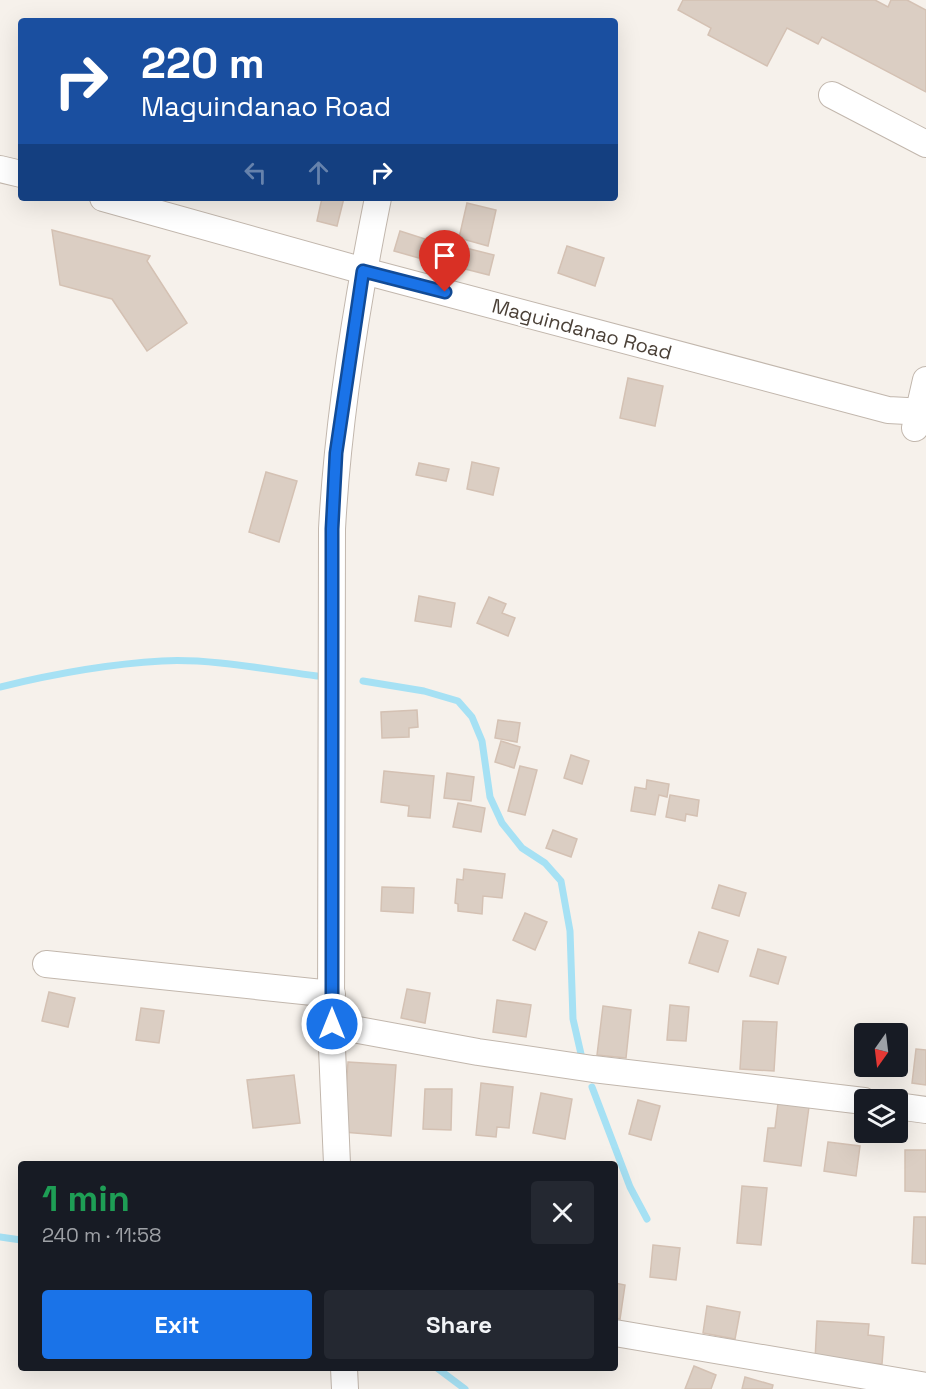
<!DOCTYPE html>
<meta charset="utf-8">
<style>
body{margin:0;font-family:"Space Grotesk",sans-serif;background:#242831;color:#f1f3f6;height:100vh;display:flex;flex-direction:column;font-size:22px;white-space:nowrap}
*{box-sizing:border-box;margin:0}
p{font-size:20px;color:#9ea1a6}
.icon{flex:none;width:33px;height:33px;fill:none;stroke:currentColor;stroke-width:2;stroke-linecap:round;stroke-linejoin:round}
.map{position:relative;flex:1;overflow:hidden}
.side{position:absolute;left:18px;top:1161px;width:600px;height:210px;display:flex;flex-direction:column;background:#171b24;border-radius:6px;box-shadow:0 6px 24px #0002}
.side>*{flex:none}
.banner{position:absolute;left:18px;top:18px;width:600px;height:183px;border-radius:6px;box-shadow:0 6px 24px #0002;background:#1a4fa0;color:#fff;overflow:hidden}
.needle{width:39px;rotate:194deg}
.controls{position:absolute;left:854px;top:1023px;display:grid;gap:12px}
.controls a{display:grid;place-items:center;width:54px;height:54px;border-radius:6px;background:#171b24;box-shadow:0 6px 24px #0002;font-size:30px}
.pin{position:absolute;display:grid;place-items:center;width:51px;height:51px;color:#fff;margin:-62px -26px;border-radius:50% 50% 50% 0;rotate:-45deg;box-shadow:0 0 6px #0007}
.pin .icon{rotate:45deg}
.me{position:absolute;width:66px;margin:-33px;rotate:0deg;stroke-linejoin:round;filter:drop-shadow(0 0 4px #0008)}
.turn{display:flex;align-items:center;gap:21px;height:126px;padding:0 24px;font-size:27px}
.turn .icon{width:78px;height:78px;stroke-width:2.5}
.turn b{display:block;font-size:42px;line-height:51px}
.lanes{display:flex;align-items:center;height:57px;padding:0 24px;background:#0003;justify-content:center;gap:30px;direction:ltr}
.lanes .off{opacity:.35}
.round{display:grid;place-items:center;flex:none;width:63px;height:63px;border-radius:6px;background:#242831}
.headline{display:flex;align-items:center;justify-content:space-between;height:102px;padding:0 24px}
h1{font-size:36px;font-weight:700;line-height:45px;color:#1e9e55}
.action{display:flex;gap:12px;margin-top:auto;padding:12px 24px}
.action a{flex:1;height:69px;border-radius:6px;background:#1a73e8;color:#fff;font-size:24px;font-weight:700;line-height:69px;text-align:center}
.action a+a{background:#242831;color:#f1f3f6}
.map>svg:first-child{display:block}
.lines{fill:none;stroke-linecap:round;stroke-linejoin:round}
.stream{stroke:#a6e1f4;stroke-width:7}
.building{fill:#dbcec3;stroke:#d4c1b3;stroke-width:1.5}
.minor-casing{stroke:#c2b7ad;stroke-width:28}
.minor{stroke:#fff;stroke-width:26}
.route-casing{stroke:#114b97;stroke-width:15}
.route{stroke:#1a73e8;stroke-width:10}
.labels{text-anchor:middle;stroke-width:4.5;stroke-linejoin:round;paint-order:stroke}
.street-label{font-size:20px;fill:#4b4138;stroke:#fff}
</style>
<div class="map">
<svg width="926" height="1389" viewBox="0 0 926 1389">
<rect width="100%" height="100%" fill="#f6f1eb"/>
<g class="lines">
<g class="stream">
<polyline points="363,681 424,691 458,701 472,717 482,741 490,797 502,823 522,848 545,863 561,881 570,931 573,1019 581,1054"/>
<path d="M0,687c53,-13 108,-23 162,-26 46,-3 108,9 155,15"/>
<polyline points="592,1087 630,1187 647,1219"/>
<polyline points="0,1237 21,1240"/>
<polyline points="437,1368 465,1389"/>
</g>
</g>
<g class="building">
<polygon points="683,0 875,0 888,7 891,0 907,0 926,10 926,92 822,37 818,44 787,28 767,66 708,35 711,28 678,10"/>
<polygon points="322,198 344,198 337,226 317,221"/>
<polygon points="467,203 496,210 488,246 459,238"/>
<polygon points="52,230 150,256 147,261 187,323 147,351 112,299 60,285"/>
<polygon points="400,231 425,239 419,258 394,251"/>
<polygon points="567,246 604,258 595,286 558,273"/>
<polygon points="462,247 494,255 489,275 457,267"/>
<polygon points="628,378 663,386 655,426 620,418"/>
<polygon points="472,462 499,468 493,495 467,489"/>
<polygon points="419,463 449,469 446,481 416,475"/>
<polygon points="266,472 297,481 279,542 249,532"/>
<polygon points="419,596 455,603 451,627 415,621"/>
<polygon points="489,597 506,604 502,613 515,618 508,636 477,623"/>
<polygon points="417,710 418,727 409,728 409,737 382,738 381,712"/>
<polygon points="498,720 520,723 517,742 495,738"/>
<polygon points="501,741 520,747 514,768 495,762"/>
<polygon points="571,755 589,761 582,784 564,778"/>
<polygon points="520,766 537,770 525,815 508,811"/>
<polygon points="384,771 434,776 430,818 408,816 409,806 381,802"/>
<polygon points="447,773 474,777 471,801 444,798"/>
<polygon points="647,780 669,784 667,797 659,795 655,815 631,811 635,787 646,789"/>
<polygon points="670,795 699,800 697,816 686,814 685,821 666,817"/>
<polygon points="458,803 485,808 481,832 453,827"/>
<polygon points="553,830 577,839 571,857 546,848"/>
<polygon points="464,869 505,874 502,898 483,896 482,914 458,911 458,904 455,903 457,879 463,880"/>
<polygon points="719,885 746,893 739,916 712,908"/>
<polygon points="382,887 414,888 413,913 381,911"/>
<polygon points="525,913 547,922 535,950 513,940"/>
<polygon points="699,932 728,941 718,972 689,963"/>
<polygon points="758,949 786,957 778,984 750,976"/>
<polygon points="407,989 430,993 425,1023 401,1018"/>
<polygon points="49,992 75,998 68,1027 42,1021"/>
<polygon points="497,1000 531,1005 526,1037 493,1032"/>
<polygon points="670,1005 689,1007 686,1041 667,1040"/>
<polygon points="603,1006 631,1010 626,1058 597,1055"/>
<polygon points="141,1008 164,1011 159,1043 136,1040"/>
<polygon points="743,1021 777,1022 774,1071 740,1069"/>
<polygon points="916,1049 926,1050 926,1085 912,1083"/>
<polygon points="348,1062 396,1065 391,1136 343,1132"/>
<polygon points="294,1075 300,1123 253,1128 247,1080"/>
<polygon points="481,1083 513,1087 509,1128 497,1127 496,1137 476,1135"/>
<polygon points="425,1089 452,1089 451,1130 423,1129"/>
<polygon points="541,1093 572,1099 565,1139 533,1133"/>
<polygon points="638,1100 660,1106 651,1140 629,1134"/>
<polygon points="778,1103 809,1107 801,1166 764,1161 768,1128 775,1128"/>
<polygon points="828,1142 860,1146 856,1176 824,1171"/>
<polygon points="905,1150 926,1150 926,1192 905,1191"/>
<polygon points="742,1186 767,1188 761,1245 737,1243"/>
<polygon points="914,1217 926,1217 926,1264 912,1263"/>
<polygon points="653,1245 680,1248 676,1280 650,1277"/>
<polygon points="615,1283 625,1285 620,1319 615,1318"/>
<polygon points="707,1306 740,1312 735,1339 703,1333"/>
<polygon points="817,1321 869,1324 868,1335 884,1337 882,1364 815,1360"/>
<polygon points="694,1366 716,1375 711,1389 685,1389"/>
<polygon points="745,1377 773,1385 772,1389 742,1389"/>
</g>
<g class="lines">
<g class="minor-casing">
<g id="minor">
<polyline points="832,95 926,144"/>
<polyline points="0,169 21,174"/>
<polyline points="103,198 364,271 888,410 926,412"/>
<polyline points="915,428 926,380"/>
<polyline points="46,964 332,994"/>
<polyline points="331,1025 478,1052 593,1069 864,1101"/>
<polyline points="897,1106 926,1110"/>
<path d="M337,1164l-6,-139 1,-496c6,-111 24,-222 46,-331"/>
<polyline points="615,1333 926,1386"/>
<polyline points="344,1368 345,1389"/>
</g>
</g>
<use href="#minor" class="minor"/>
</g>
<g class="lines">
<g class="route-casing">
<polyline id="route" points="332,1024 332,529 336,453 363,271 445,292"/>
</g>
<use href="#route" class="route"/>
</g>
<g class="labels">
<g class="street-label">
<text transform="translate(582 329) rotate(15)" y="7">Maguindanao Road</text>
</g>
</g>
</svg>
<div class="controls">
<a><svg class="needle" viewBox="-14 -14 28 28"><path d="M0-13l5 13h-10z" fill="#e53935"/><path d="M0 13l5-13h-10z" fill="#9ea1a6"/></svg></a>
<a><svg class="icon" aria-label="layers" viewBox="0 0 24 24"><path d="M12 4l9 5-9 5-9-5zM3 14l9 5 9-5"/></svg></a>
</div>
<div class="pin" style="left:445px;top:292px;background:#d93025"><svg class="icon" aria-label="arrive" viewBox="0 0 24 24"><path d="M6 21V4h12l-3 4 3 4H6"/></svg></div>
<svg class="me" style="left:332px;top:1024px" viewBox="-20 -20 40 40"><circle r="17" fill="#1a73e8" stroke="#fff" stroke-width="3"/><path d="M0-11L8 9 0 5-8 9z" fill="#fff"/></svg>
<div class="banner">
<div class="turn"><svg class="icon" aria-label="right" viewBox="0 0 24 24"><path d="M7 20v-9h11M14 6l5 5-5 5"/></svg><div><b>220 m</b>Maguindanao Road</div></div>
<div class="lanes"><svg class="icon off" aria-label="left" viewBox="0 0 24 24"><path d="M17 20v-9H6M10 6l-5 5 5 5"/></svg><svg class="icon off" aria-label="ahead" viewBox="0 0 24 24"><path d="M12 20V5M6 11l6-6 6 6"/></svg><svg class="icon" aria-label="right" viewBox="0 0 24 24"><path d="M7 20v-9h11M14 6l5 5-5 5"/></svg></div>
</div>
<section class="side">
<div class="headline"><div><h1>1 min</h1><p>240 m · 11:58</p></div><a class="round"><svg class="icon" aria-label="close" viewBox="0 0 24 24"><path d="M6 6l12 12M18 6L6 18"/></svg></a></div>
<div class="action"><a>Exit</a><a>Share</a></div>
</section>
</div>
